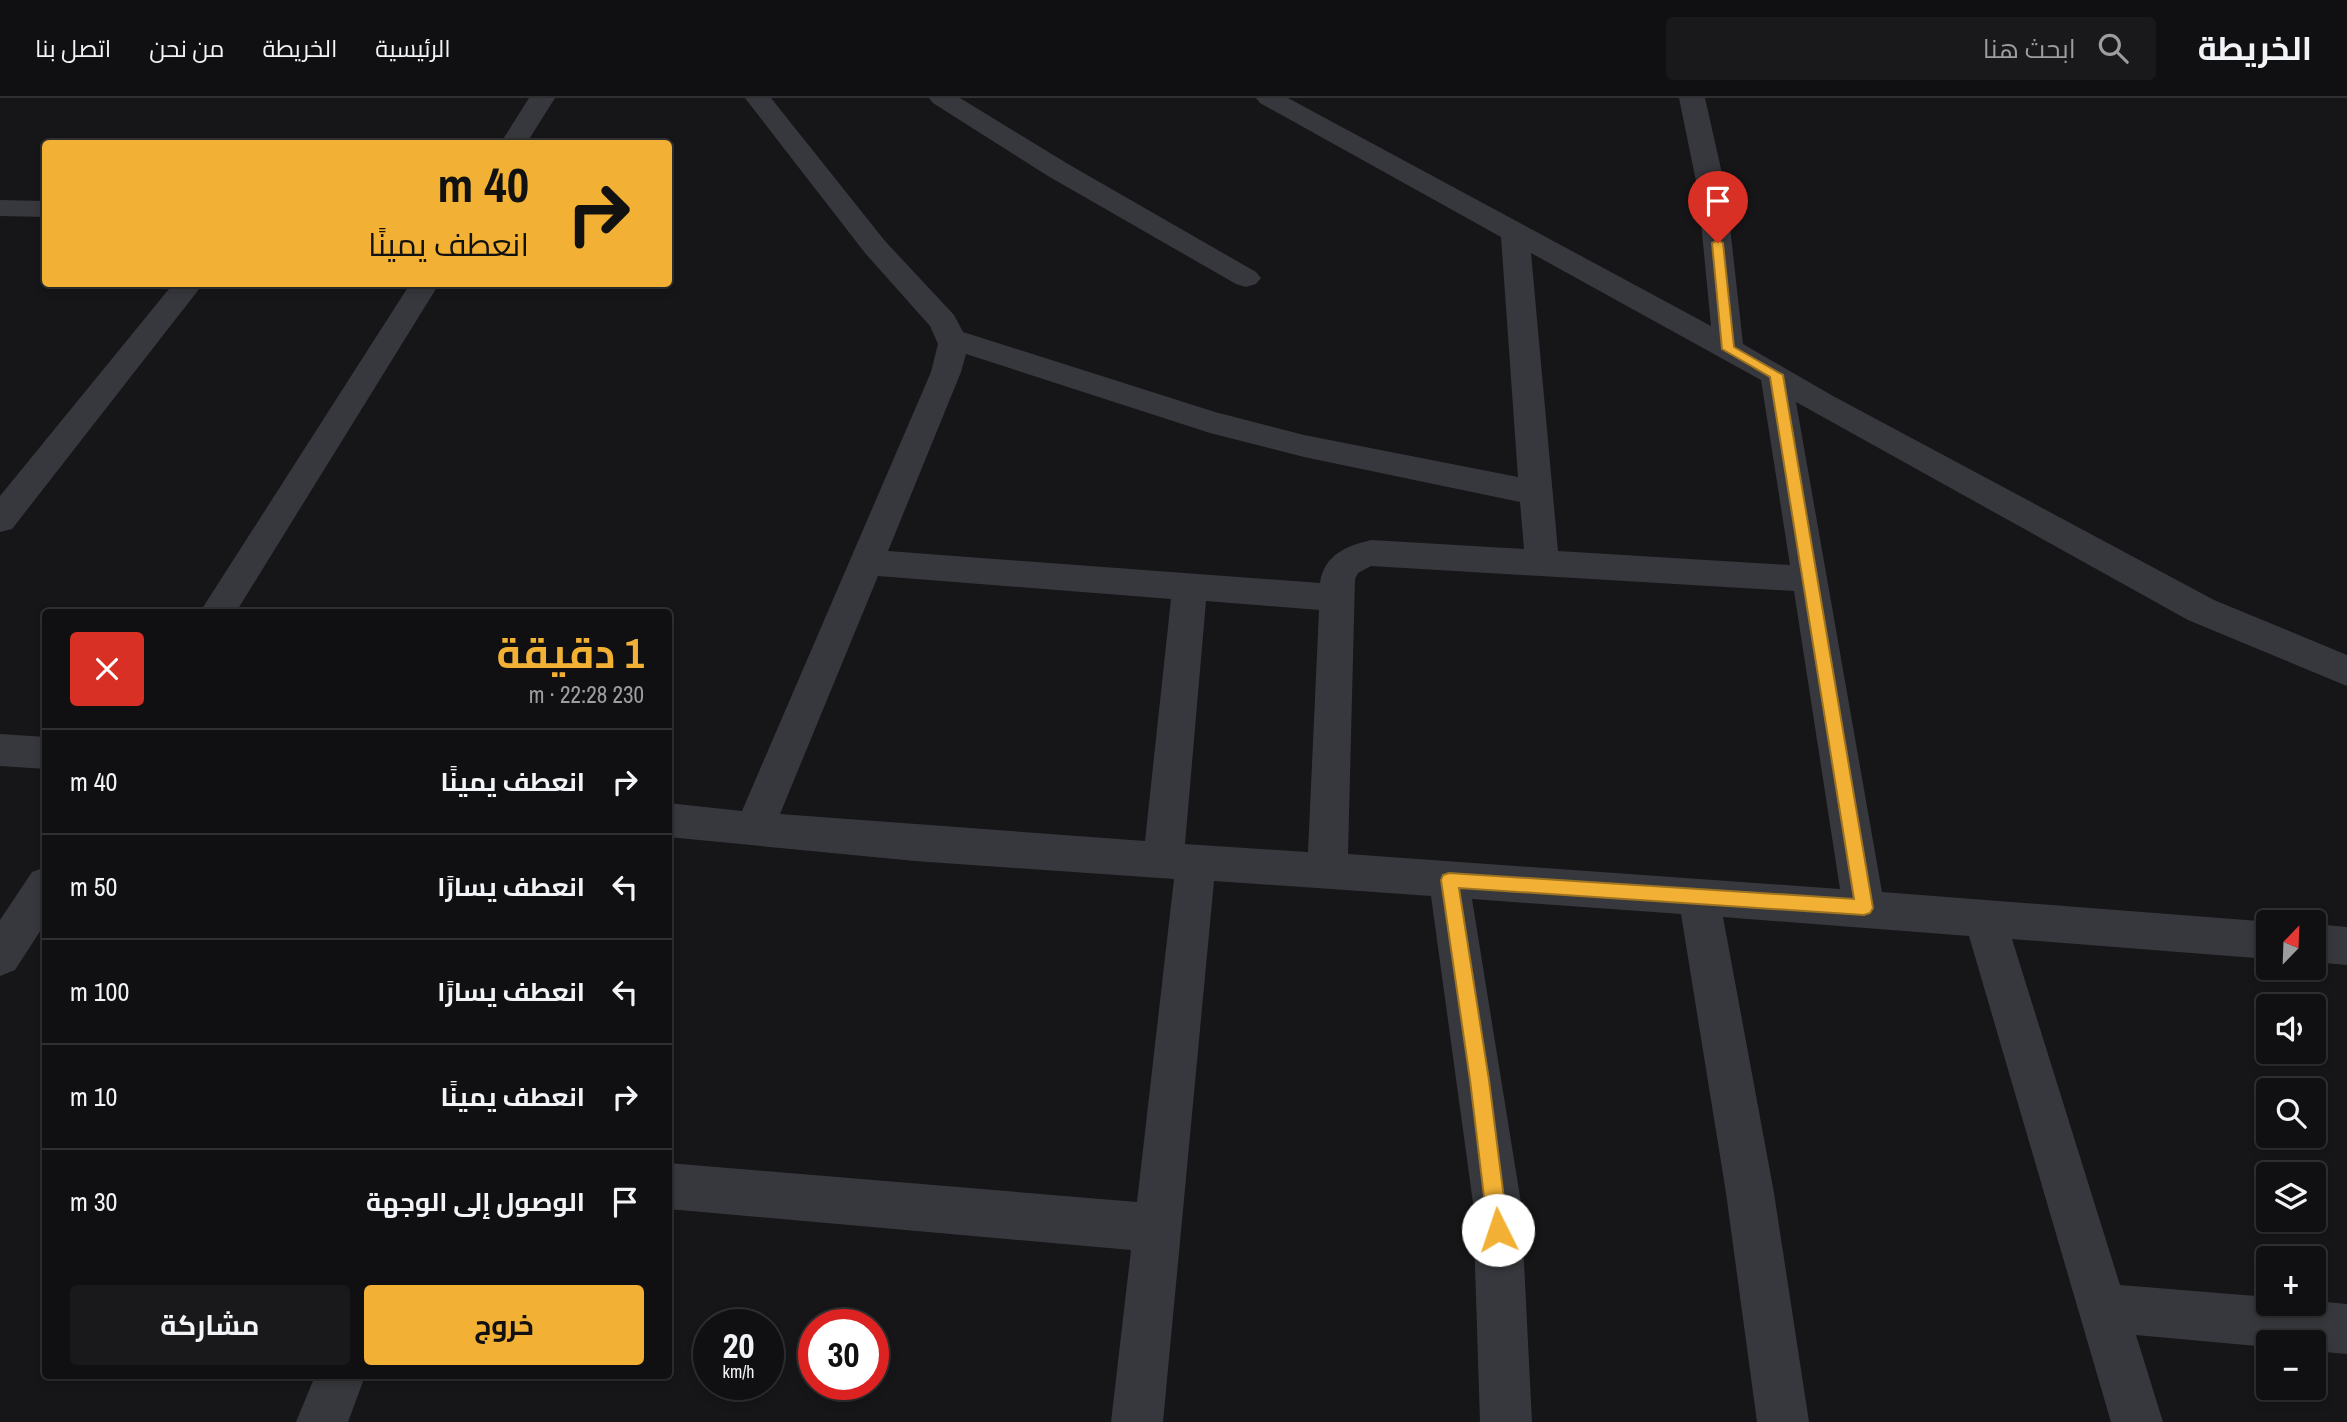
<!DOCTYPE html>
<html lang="ar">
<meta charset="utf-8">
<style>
body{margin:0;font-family:"Archivo Narrow",Cairo,sans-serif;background:#19191b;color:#f1f3f6;direction:rtl;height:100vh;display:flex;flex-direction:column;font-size:26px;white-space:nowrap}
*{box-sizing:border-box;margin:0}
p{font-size:23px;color:#9c9d9f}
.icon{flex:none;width:38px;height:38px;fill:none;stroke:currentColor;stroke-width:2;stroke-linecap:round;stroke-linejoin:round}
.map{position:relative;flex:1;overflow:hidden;direction:ltr}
.panel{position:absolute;left:42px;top:511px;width:630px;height:770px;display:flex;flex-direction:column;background:#101012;border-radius:7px;box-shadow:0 4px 10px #0003,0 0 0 2px #303032;direction:rtl}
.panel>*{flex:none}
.banner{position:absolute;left:42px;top:42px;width:630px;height:147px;border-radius:7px;box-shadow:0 4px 10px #0003,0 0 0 2px #303032;direction:rtl;background:#f2b134;color:#111;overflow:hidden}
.needle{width:46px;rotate:23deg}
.controls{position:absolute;left:2256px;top:812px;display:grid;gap:14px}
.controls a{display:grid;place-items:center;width:70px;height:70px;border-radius:7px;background:#101012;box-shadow:0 4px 10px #0003,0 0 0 2px #303032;font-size:35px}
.speed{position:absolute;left:693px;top:1211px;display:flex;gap:14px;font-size:35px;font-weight:700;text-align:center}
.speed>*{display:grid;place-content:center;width:91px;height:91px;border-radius:50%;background:#101012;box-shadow:0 4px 10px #0003,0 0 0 2px #303032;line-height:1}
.speed small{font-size:18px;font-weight:400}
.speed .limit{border:10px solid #d22;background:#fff;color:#111}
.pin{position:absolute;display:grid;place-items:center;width:60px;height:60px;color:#fff;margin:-72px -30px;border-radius:50% 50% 50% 0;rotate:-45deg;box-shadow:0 0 7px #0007}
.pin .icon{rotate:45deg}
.me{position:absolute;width:77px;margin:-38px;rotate:356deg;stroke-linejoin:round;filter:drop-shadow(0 0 5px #0008)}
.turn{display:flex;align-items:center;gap:24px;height:147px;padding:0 28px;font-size:32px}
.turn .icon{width:91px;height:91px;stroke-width:2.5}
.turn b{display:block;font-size:49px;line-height:60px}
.round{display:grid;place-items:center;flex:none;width:74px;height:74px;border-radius:7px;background:#19191b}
.summary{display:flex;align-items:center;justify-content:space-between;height:119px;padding:0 28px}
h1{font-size:42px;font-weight:700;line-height:52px;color:#f2b134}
.action{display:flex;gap:14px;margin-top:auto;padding:14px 28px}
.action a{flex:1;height:80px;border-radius:7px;background:#f2b134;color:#111;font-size:28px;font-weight:700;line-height:80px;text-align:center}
.action a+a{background:#19191b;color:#f1f3f6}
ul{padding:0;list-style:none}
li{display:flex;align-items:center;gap:21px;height:105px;padding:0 28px;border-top:2px solid #303032}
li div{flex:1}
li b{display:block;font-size:26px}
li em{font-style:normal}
header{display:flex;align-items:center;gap:42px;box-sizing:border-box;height:98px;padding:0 35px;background:#101012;border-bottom:2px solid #303032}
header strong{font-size:33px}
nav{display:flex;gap:38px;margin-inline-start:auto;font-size:24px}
.search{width:490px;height:63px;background:#19191b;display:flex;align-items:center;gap:18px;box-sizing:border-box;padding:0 24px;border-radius:7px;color:#9c9d9f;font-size:26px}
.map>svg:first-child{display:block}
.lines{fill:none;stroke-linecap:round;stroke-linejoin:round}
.street{fill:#37383d;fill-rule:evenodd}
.route{fill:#f2b134;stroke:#9d7322;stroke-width:2}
</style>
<header>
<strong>الخريطة</strong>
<div class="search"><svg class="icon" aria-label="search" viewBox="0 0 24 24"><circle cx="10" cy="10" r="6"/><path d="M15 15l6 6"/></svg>ابحث هنا</div>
<nav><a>الرئيسية</a><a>الخريطة</a><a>من نحن</a><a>اتصل بنا</a></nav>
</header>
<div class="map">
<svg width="2347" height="1324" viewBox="0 0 2347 1324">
<rect width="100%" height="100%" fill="#161618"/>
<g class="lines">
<g class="street">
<polygon points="529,0 555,0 526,46 500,46"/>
<path d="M745,0h26l114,143 69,74 9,17 252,80 89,23 214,42 -17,-240 -241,-134 -4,-5h32l423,228 -13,-135 -19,-93h26l21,93 17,153 90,52 381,204 133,55v31l-159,-66 -392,-218 86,490 390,30h-4v37l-256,-20 108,346 148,12v7h46v-3l33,3v50l-33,-3v-9h-46v5l-132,-12 27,87h-52l-142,-486 -246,-19 51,276 35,229h-52l-31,-229 -45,-279 -209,-15 49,304 11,219h-52l-7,-219 -42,-307 -217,-15 -51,541h-52l20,-172 -463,-41v-46l469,39 37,-323 -259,-18 -247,-24v-34l74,8 189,-439 7,-28 -8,-18 -65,-73zM1531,155l230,127 29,185 -232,-14zM966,256l244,79 94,24 216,45 4,47 -153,-9c-25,6 -47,15 -51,43l-432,-32 73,-179zM1371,468l423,25 46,298 -492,-35 7,-275 3,-6zM878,478l293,23 -26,242 -365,-27zM1206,503l113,9 -11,242 -123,-8z"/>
<polygon points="929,0 960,0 1068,66 1256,174 1261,180 1256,186 1246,189 1236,186 1048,78 933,5"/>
<polygon points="0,102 46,103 46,119 0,118"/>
<polygon points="173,186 203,186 12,431 0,434 0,398"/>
<polygon points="410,186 439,186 236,514 200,514"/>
<polygon points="0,636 46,639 46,671 0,668"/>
<polygon points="46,769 46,824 15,872 0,878 0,822 32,774"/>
<polygon points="2314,826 2347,829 2347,867 2314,864"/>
<polygon points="315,1278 365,1278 348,1324 296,1324"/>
</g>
</g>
<polygon class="route" points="1718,142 1723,145 1734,249 1783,277 1873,810 1870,815 1864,817 1459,790 1489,982 1508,1132 1505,1139 1498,1142 1491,1139 1488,1132 1470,982 1441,782 1443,777 1449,775 1854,801 1770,279 1722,251 1712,145"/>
</svg>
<div class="controls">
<a><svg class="needle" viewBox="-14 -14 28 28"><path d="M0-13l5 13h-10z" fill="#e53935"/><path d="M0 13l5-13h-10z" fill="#9c9d9f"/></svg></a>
<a><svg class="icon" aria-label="sound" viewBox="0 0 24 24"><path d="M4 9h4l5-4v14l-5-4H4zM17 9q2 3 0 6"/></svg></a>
<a><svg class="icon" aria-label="search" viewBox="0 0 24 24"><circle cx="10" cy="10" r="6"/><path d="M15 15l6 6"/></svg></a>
<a><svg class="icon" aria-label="layers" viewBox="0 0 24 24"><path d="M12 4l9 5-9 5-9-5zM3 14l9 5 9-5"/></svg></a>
<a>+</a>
<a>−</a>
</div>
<div class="speed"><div>20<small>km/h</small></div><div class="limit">30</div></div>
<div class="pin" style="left:1718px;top:145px;background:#d93025"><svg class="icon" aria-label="arrive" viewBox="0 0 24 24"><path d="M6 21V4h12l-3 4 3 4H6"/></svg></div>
<svg class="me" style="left:1498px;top:1132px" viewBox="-20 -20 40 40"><circle r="19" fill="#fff"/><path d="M0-13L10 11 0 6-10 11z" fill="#f2b134"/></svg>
<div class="banner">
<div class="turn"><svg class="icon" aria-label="right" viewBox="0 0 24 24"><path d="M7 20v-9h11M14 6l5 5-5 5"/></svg><div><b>40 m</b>انعطف يمينًا</div></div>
</div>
<section class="panel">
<div class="summary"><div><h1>1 دقيقة</h1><p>230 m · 22:28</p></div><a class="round" style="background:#d93025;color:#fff"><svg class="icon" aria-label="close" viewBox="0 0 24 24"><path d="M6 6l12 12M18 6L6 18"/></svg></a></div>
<ul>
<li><svg class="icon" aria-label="right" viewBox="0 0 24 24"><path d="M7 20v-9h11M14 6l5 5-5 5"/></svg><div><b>انعطف يمينًا</b></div><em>40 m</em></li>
<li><svg class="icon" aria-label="left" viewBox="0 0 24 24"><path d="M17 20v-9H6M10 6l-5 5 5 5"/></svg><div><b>انعطف يسارًا</b></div><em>50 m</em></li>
<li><svg class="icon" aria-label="left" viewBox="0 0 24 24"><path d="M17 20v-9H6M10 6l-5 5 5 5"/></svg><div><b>انعطف يسارًا</b></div><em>100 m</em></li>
<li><svg class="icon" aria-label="right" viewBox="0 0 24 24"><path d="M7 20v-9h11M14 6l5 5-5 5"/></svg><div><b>انعطف يمينًا</b></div><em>10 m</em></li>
<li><svg class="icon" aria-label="arrive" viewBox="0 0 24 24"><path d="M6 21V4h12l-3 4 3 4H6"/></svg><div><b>الوصول إلى الوجهة</b></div><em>30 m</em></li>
</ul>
<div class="action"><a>خروج</a><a>مشاركة</a></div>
</section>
</div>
